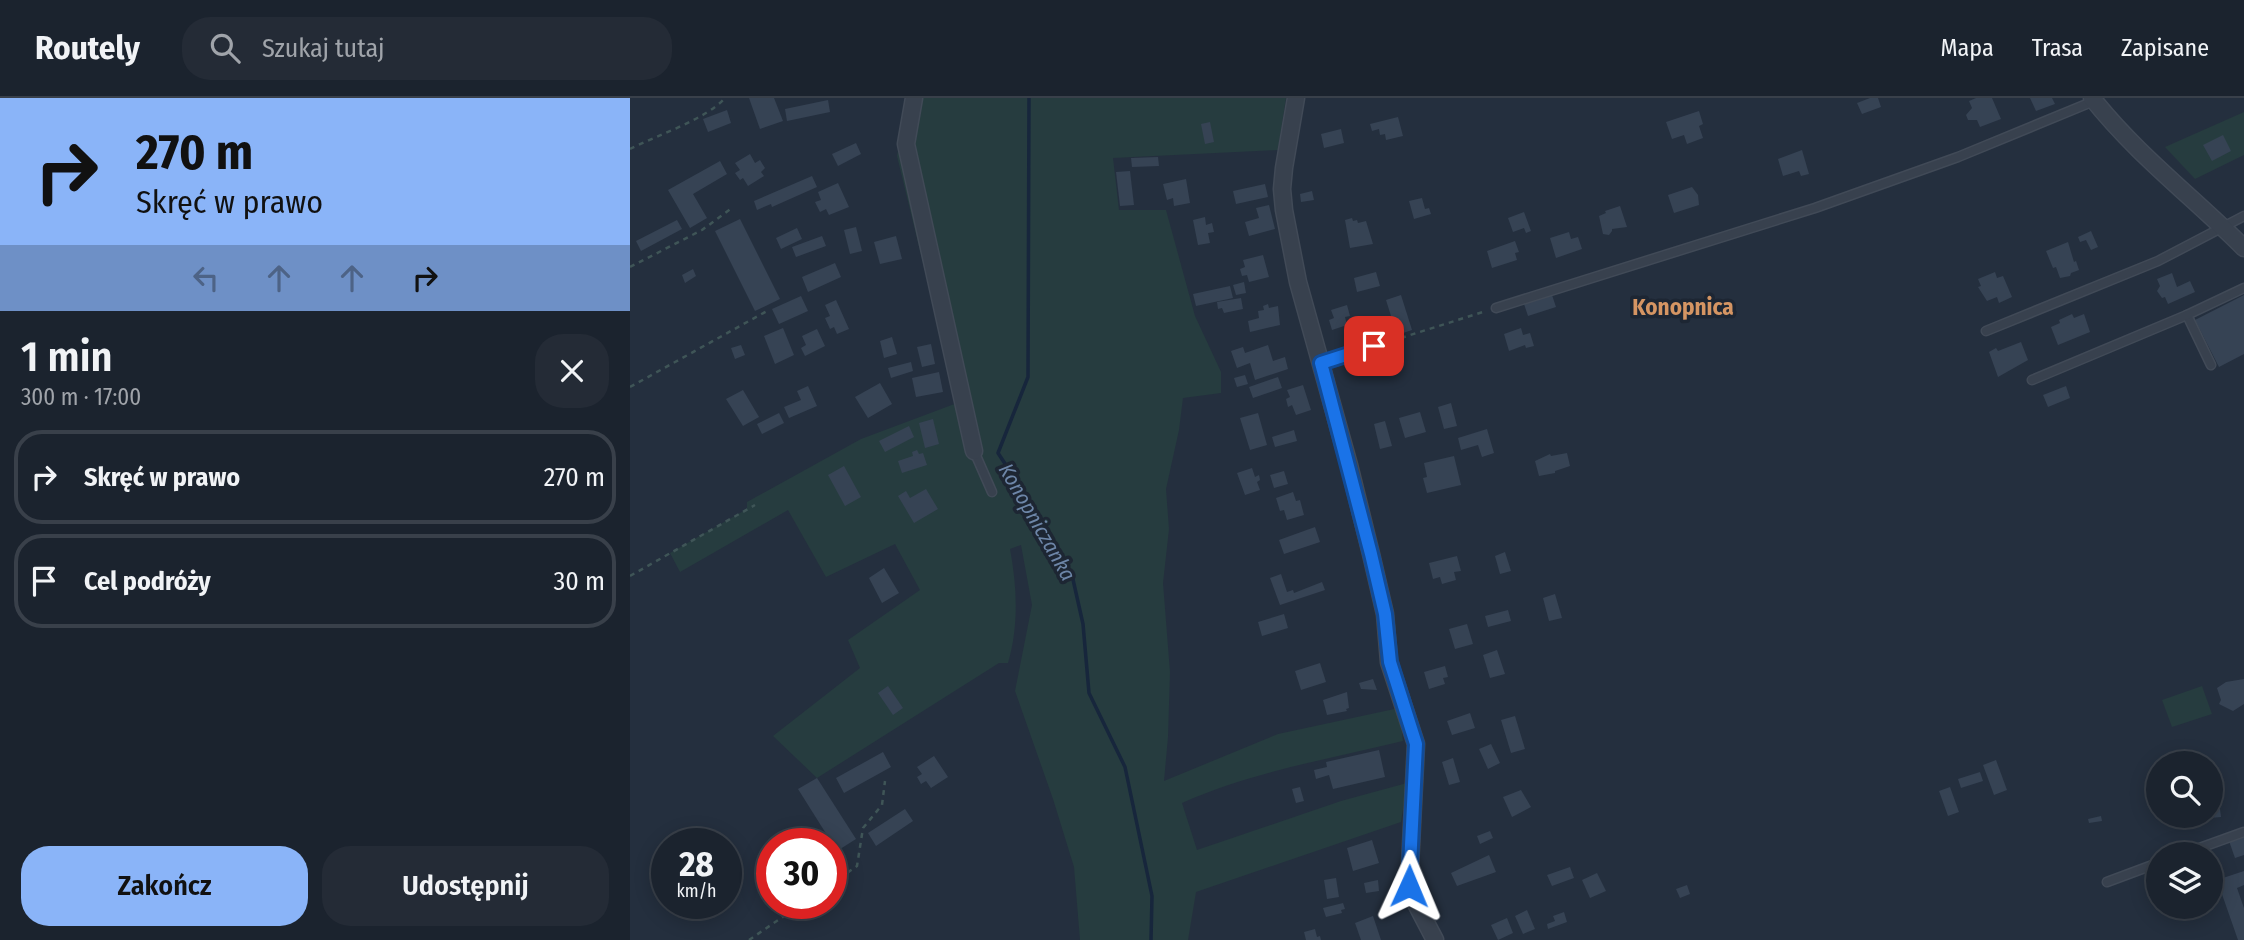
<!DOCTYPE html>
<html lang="pl">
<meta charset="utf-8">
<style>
body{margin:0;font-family:"Fira Sans Condensed",sans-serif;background:#242b36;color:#f1f3f6;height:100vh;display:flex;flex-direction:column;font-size:26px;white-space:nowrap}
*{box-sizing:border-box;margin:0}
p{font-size:23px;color:#a0a4aa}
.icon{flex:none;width:38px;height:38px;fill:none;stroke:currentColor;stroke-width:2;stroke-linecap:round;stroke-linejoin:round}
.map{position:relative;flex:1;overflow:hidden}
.panel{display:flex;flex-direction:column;background:#1b232e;width:630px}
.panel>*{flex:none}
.guide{background:#8ab4f8;color:#111;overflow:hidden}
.buttons{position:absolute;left:1516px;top:653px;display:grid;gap:14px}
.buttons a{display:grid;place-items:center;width:77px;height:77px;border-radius:50%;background:#1b232e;box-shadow:0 4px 18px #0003,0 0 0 2px #39404a;font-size:35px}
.speed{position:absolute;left:21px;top:730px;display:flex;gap:14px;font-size:35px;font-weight:700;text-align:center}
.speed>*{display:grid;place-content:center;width:91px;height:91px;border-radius:50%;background:#1b232e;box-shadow:0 4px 18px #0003,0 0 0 2px #39404a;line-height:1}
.speed small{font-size:18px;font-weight:400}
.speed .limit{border:10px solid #d22;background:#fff;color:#111}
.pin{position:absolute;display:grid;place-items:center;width:60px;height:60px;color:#fff;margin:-30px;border-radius:14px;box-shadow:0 4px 10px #0006}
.me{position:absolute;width:77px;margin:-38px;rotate:1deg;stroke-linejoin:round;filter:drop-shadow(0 0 5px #0008)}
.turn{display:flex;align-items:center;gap:24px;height:147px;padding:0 21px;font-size:32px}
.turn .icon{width:91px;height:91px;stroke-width:2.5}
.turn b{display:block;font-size:49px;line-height:60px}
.lanes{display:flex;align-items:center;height:66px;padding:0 21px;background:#0003;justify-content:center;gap:35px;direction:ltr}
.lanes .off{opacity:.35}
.round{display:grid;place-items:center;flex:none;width:74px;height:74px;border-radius:28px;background:#242b36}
.headline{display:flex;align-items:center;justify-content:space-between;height:119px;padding:0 21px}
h1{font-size:42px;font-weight:600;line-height:52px}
.button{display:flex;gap:14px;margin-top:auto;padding:14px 21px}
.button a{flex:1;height:80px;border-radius:28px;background:#8ab4f8;color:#111;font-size:28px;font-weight:600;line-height:80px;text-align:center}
.button a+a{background:#242b36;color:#f1f3f6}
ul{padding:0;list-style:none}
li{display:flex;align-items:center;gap:21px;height:94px;margin:0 14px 10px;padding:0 7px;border:4px solid #39404a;border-radius:28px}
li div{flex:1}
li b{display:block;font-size:26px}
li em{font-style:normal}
header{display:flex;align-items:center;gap:42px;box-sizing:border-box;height:98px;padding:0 35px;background:#1b232e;border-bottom:2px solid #39404a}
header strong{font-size:33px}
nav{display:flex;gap:38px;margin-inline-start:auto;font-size:24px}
.search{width:490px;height:63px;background:#242b36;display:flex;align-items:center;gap:18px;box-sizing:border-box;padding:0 24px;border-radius:28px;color:#a0a4aa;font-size:26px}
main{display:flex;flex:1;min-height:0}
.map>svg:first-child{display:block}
.green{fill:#263c3f}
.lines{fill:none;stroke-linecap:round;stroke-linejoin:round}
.stream{stroke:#17263c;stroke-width:3.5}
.building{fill:#364354}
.service-casing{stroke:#414a57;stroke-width:11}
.minor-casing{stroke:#414a57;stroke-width:19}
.path{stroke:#3f5557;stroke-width:2.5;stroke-dasharray:5 5;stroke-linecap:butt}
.service{stroke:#38414e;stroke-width:8}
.minor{stroke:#38414e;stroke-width:16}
.route-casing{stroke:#114b97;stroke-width:18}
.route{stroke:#1a73e8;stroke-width:12}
.labels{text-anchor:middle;stroke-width:7;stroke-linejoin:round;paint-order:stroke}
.water-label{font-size:21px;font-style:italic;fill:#6d86a8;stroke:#1d2633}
.quarter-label{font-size:23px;font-weight:bold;fill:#d59563;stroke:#1d2633}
</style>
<header>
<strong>Routely</strong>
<div class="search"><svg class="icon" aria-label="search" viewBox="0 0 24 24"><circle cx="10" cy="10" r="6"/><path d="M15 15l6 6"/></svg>Szukaj tutaj</div>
<nav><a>Mapa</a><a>Trasa</a><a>Zapisane</a></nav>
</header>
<main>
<section class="panel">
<div class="guide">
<div class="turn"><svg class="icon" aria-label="right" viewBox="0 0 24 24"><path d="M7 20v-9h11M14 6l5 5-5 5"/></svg><div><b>270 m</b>Skręć w prawo</div></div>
<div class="lanes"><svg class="icon off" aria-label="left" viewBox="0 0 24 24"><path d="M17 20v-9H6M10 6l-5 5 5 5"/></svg><svg class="icon off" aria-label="ahead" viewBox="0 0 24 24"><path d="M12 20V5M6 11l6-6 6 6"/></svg><svg class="icon off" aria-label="ahead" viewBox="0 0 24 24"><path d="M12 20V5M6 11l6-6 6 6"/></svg><svg class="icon" aria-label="right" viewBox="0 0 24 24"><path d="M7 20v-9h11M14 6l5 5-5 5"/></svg></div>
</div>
<div class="headline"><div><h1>1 min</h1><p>300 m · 17:00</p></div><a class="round"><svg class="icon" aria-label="close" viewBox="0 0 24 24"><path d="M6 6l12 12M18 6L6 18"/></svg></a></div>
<ul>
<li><svg class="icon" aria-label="right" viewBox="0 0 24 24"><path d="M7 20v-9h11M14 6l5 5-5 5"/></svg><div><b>Skręć w prawo</b></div><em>270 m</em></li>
<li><svg class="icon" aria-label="arrive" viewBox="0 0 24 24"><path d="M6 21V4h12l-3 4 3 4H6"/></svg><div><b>Cel podróży</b></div><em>30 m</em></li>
</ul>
<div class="button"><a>Zakończ</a><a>Udostępnij</a></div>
</section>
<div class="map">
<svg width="1614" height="842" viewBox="0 0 1614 842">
<rect width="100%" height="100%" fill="#242f3e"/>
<g class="green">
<path d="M278,0h378l-8,52 -165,8 6,52h47l29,106 26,56v21l-38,5 -4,32 -13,59 3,40 -6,54 7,89 -2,65 -4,44 114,-47 121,-26 4,33c-74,18 -152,31 -221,62l15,47 144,-49 66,-18 -6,39 -205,70 -8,48h-108l-6,-73 -21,-68 -38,-108 17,-86 -11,-60 -11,4c7,37 9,77 -2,114h-9l-182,115 -44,-42 87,-68 -12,-28 72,-50 -25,-46 -69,33 -38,-67 -108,62 -10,-19 77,-44v-7l114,-63 96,-36 -60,-247z"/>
<polygon points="1614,14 1614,57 1565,81 1535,49"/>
<polygon points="1572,588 1582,616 1542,629 1532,602"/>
</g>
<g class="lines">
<polyline class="stream" points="399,0 398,279 368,355 410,419 442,477 453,526 459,595 495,669 522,798 521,842"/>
</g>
<g class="building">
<polygon points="119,0 144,0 153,23 130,31"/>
<polygon points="1240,0 1248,0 1251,9 1232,16 1227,5"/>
<polygon points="1346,0 1362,0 1371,21 1350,29 1347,22 1338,22 1336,17 1342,10 1339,3"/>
<polygon points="1400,0 1422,0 1425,6 1406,13"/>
<polygon points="198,2 200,14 157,23 155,11"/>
<polygon points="97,12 101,25 78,34 73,21"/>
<polygon points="1069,13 1073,26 1069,28 1073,40 1057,46 1054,37 1042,41 1036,24"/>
<polygon points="768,19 773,38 756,42 755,36 750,37 749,31 742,33 740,26"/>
<polygon points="580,24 584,44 575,46 571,26"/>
<polygon points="711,31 714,45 694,50 691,36"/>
<polygon points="1593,37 1601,53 1582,63 1573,47"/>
<polygon points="226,45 231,56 208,68 202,56"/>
<polygon points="1172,52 1179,76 1171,78 1169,73 1153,78 1148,61"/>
<polygon points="120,56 125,65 130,62 135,70 131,74 134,78 118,88 113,80 110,82 105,75 110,72 105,65"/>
<polygon points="528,59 529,68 502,69 501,60"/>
<polygon points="90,63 97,76 63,96 77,120 60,130 38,92"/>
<polygon points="500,73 504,107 490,108 486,74"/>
<polygon points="182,78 187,89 142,109 141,106 127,112 124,103"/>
<polygon points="556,81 560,105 544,108 543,100 537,102 533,86"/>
<polygon points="208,85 219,109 199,117 196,111 190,114 185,104 191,102 188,94"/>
<polygon points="635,86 638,99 606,106 603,93"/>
<polygon points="1062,89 1068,97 1069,107 1044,115 1038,97"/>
<polygon points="682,93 684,102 671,104 670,96"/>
<polygon points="792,100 795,111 799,110 801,116 784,121 779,103"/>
<polygon points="639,107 645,131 619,138 615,124 629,120 626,110"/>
<polygon points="990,108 997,129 982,131 982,133 979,137 973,136 969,118 976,115 975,113"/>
<polygon points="894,114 901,133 896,135 894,130 883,134 878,120"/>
<polygon points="575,119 576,127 582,125 584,134 578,135 580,145 568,147 563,122"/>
<polygon points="722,120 723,123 727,122 728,125 736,123 743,146 720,150 715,122"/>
<polygon points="110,121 150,201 125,213 85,133"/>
<polygon points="47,122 52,131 11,153 6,143"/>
<polygon points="226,129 232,153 220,156 214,132"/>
<polygon points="167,130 172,141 151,151 146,140"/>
<polygon points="1461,133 1468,149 1461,152 1456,142 1450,144 1448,139"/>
<polygon points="939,134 941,141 948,139 952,151 926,160 920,140"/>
<polygon points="192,138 196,148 166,159 162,149"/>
<polygon points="266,138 272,161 250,166 244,144"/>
<polygon points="885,143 889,154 885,155 887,162 862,170 857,153"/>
<polygon points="1438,144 1444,164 1446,163 1449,172 1441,175 1440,178 1430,180 1426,169 1423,170 1416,153"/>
<polygon points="633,157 639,179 619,184 617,177 612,178 610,171 615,169 613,162"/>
<polygon points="205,165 211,179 178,194 172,179"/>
<polygon points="63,171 66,178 55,185 52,177"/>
<polygon points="746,174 750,188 727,194 724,180"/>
<polygon points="1365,174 1367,180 1373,178 1382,199 1369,205 1367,199 1357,203 1348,189 1351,188 1348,181"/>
<polygon points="1542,175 1547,189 1560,183 1565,194 1538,206 1535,199 1532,200 1527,193 1530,188 1527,181"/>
<polygon points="614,184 616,195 606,197 603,187"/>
<polygon points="600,188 603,200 566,208 563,196"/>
<polygon points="771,197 782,232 767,237 756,202"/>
<polygon points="922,197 926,209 898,218 894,206"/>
<polygon points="1614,197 1614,256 1589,269 1565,222"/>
<polygon points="171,198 178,213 149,226 142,211"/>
<polygon points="611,200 613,211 594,215 592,210 588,211 587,204"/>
<polygon points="206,202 219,231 207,236 204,229 200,231 195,220 200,218 195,207"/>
<polygon points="638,206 639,210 648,208 650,227 620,234 618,223 629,220 628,213 634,212 633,208"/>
<polygon points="717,207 720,218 715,219 717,227 702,232 699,222 704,220 701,212"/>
<polygon points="1442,216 1444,220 1454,216 1460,234 1428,247 1421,229 1430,225 1429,222"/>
<polygon points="153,230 164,257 145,266 134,238"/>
<polygon points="891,230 893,237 900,235 904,248 896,250 895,247 879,253 874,236"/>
<polygon points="187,231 195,248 175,258 171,250 176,247 172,238"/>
<polygon points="262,239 267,256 254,260 250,243"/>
<polygon points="1391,244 1398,262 1368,279 1359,254 1366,250 1368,253"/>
<polygon points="301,246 305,266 292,269 287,249"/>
<polygon points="111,247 115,257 105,261 101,250"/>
<polygon points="638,247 643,263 655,259 658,271 625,282 620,265 607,270 601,253 613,249 615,255"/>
<polygon points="281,264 283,273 261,280 258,270"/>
<polygon points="309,274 313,294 286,299 282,280"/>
<polygon points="615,277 618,286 607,289 604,280"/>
<polygon points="648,279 652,290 623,300 619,289"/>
<polygon points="250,285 262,306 238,320 225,299"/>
<polygon points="673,287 681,312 666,317 662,307 658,309 656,301 660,299 657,292"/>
<polygon points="178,288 187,308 159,320 154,309 171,302 167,293"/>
<polygon points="1436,288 1440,300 1418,309 1413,297"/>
<polygon points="113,292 129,319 113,328 96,301"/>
<polygon points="821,305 827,328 814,331 808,309"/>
<polygon points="790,314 796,334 775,340 769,320"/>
<polygon points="149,315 154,325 132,336 127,326"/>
<polygon points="628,315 637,347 620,352 610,320"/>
<polygon points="303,321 309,346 295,350 289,325"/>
<polygon points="755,323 762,348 750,351 744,326"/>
<polygon points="279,328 284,339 255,354 249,343"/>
<polygon points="857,331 864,355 852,359 848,347 831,352 828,340"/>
<polygon points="664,332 667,343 645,349 642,339"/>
<polygon points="287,352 289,356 293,355 297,367 272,375 268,363 283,358 282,354"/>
<polygon points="937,355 940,368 925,373 925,375 909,378 905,363 920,356 921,358"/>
<polygon points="824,358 831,387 797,395 793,380 797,379 794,365"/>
<polygon points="214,368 231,399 215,408 198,377"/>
<polygon points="622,370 625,379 629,377 630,382 627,384 630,392 615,397 607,375"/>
<polygon points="654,373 658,386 644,390 640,377"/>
<polygon points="296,391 308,411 284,425 268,398 276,393 280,400"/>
<polygon points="663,394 666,403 670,402 674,417 657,422 654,412 650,413 646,400"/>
<polygon points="685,429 690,444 654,456 649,442"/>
<polygon points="875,454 881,473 870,476 865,458"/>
<polygon points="827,458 831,473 824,474 826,482 812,486 810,479 803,481 799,465"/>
<polygon points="254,470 269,495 252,505 239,480"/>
<polygon points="651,476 657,494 663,492 664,495 692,484 695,492 650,507 640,480"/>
<polygon points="925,496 932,520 919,523 913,500"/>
<polygon points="878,512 881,523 858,529 855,518"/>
<polygon points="654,516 658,530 632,538 628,524"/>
<polygon points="837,526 843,546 825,551 819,531"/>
<polygon points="867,552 875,576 860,580 853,557"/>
<polygon points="690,565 696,584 671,592 665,573"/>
<polygon points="815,568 818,579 813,580 815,586 799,591 794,574"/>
<polygon points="743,581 747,592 731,591 729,585"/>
<polygon points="1614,581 1614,606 1603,613 1589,606 1591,602 1587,590 1596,584"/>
<polygon points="258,588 273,610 263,617 248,595"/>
<polygon points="717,594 719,610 716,611 717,613 697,617 693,602"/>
<polygon points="840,615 845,630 822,637 817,623"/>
<polygon points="885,618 895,651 881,655 871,622"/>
<polygon points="861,646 870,665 858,671 849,651"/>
<polygon points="749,652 755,679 703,691 699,677 686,681 684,672 697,669 696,664"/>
<polygon points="253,654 261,669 214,695 206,680"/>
<polygon points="304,658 318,679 301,690 296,683 291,686 287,679 292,676 287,669"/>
<polygon points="823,660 830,684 819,687 812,664"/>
<polygon points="1366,662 1377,692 1364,697 1353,667"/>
<polygon points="1350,674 1353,683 1331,690 1328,681"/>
<polygon points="187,680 226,741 207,753 168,691"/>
<polygon points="670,689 674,703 666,705 662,691"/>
<polygon points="1320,689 1329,714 1318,718 1309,693"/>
<polygon points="891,692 901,709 882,719 873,699"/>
<polygon points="275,711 283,723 246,748 238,735"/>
<polygon points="1590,711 1591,719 1580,720 1580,712"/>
<polygon points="1471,718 1472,723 1459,725 1458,721"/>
<polygon points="860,733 863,740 850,746 847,738"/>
<polygon points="1614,738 1614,757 1605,760 1599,743"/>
<polygon points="742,742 749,765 723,773 717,750"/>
<polygon points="859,757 866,774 827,788 821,775"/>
<polygon points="940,769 944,780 922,788 917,777"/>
<polygon points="1614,773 1614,787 1607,790 1614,810 1614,842 1608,842 1587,782"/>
<polygon points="967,775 976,793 960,800 952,782"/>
<polygon points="706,780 709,799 697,801 694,782"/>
<polygon points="748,782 749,793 736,795 734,785"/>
<polygon points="1057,787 1060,796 1050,800 1046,791"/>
<polygon points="713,805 715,811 711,812 712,815 696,819 693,810"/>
<polygon points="897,812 905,831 893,836 885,818"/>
<polygon points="934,814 937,824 918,831 917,826 925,823 923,818"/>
<polygon points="743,818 751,842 731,842 725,825"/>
<polygon points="877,820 883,835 868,842 861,827"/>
<polygon points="685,831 687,839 690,838 691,842 676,842 674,834"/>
</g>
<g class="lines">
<g class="service-casing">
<g id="service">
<polyline points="866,210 1185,110 1328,59 1464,3"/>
<polyline points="1557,217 1581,267"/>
<polyline points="1356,233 1528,163 1614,118"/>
<polyline points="691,265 744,248"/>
<polyline points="1402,282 1557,217 1614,190"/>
<polyline points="344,353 362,394"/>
<polyline points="1553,756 1614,734"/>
<polyline points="1477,784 1528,765"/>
</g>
</g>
<g class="minor-casing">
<g id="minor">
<polyline points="284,0 276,46 344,353"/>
<polyline points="666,0 654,70 652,91 654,112 668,184 719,367 741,456 755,516 759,564 786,646 779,788 782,798 805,842"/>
<path d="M1462,0c44,56 102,100 152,150"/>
</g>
</g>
<g class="path">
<path d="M0,51c27,-14 75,-29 95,-51"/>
<polyline points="0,169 72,132 102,110"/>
<polyline points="752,246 856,213"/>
<polyline points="0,289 137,213"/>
<polyline points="0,478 125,407"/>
<polyline points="201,786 227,768 233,730 252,707 255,683"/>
<polyline points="119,842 173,805"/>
</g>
<use href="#service" class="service"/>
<use href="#minor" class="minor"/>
</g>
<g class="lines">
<g class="route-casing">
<polyline id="route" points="744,248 691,265 741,456 755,516 760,564 786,646 779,788"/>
</g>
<use href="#route" class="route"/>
</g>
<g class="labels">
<g class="water-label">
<text transform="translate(407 424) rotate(60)" y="7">Konopniczanka</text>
</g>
<g class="quarter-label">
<text x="1053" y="217">Konopnica</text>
</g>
</g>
</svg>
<div class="buttons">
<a><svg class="icon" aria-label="search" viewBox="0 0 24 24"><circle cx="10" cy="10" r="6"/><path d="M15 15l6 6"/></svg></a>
<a><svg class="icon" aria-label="layers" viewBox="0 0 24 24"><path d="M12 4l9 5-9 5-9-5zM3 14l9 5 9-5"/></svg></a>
</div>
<div class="speed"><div>28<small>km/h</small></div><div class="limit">30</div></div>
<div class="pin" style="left:744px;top:248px;background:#d93025"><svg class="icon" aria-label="arrive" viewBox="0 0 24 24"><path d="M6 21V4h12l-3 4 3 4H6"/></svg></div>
<svg class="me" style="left:779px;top:788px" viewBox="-20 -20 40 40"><path d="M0-17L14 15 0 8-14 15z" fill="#1a73e8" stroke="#fff" stroke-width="4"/></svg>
</div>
</main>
